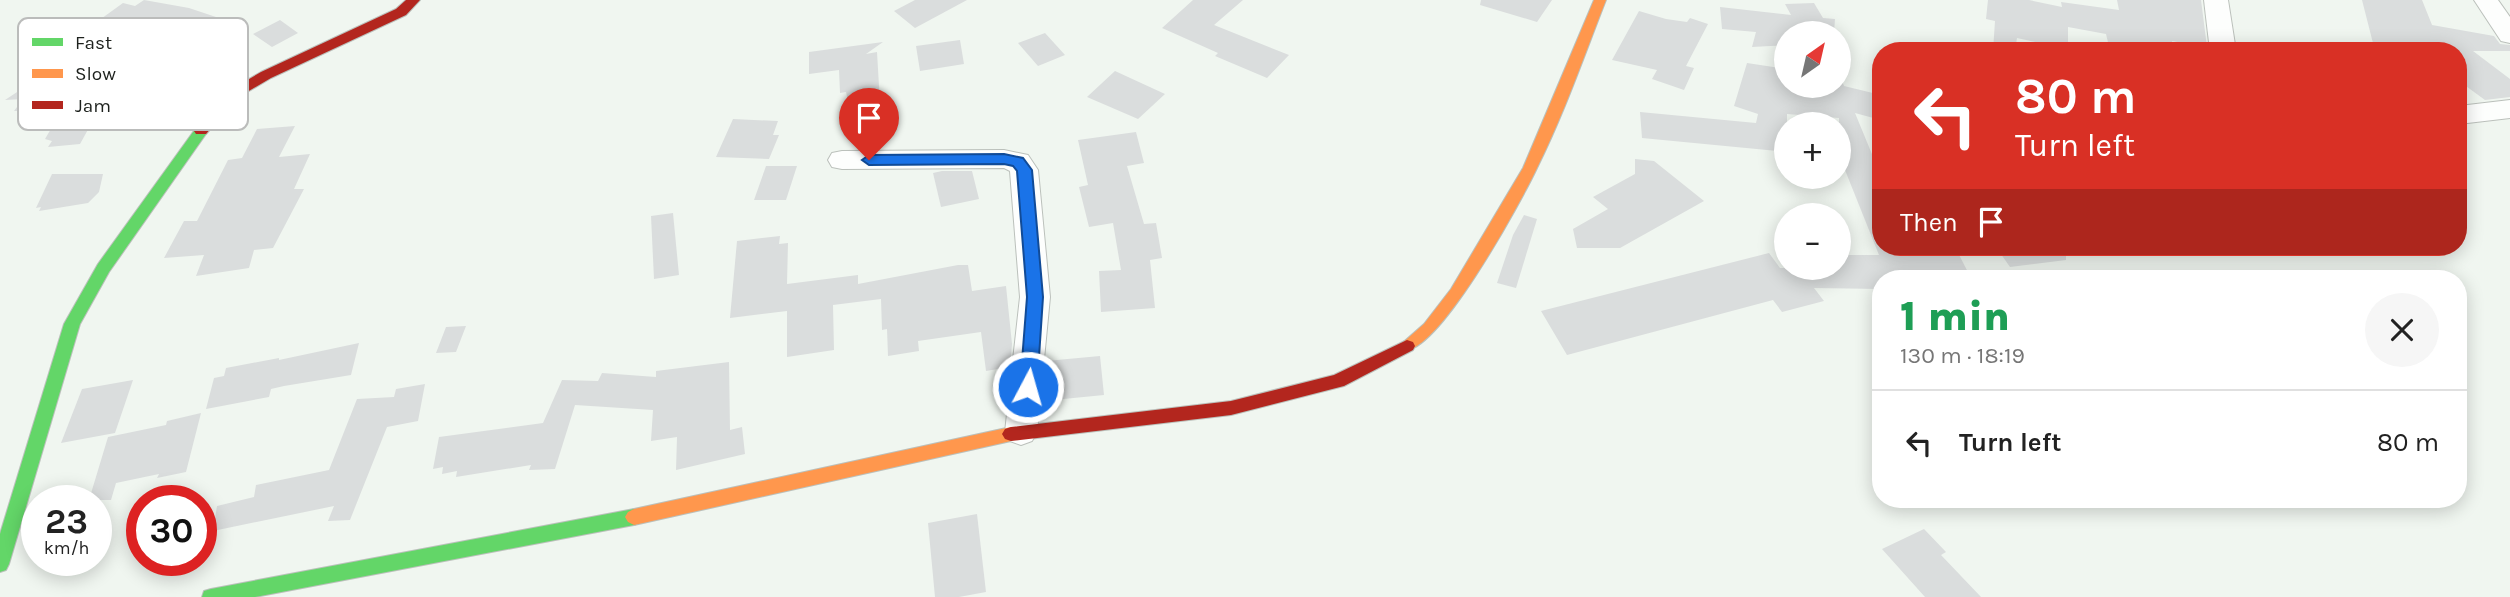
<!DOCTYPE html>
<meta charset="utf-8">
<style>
body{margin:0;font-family:Karla,sans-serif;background:#f6f6f6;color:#222;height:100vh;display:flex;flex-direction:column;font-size:26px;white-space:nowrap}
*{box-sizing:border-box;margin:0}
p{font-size:23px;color:#767676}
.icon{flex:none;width:38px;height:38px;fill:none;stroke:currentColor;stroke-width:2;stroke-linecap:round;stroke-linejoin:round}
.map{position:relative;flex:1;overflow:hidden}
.drawer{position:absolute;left:1872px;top:270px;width:595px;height:238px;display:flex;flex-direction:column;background:#fff;border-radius:28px;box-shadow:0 4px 18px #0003}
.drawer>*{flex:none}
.guide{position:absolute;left:1872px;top:42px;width:595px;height:214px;border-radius:28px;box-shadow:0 4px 18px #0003;background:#d93025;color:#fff;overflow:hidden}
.needle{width:46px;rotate:34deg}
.controls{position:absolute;left:1774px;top:21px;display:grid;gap:14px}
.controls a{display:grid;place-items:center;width:77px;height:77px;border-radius:50%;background:#fff;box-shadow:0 4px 18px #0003;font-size:35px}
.speed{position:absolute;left:21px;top:485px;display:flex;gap:14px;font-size:35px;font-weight:700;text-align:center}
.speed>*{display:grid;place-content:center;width:91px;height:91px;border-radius:50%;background:#fff;box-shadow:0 4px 18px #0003;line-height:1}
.speed small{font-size:18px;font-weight:400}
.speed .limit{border:10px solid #d22;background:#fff;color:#111}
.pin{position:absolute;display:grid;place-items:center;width:60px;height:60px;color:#fff;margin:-72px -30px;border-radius:50% 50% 50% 0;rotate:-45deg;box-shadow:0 0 7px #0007}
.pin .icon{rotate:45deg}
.me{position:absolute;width:77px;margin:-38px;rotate:6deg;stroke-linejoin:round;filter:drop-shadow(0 0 5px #0008)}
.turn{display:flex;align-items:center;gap:24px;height:147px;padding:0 28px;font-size:32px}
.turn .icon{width:91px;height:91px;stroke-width:2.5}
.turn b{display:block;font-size:49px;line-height:60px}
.then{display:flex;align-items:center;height:66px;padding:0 28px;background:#0003;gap:14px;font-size:26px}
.round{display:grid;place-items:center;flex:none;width:74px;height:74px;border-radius:37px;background:#f6f6f6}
.head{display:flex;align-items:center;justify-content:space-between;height:119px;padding:0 28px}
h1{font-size:42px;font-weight:800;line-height:52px;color:#1e9e55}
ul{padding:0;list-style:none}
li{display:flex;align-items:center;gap:21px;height:105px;padding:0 28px;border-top:2px solid #e0e0e0}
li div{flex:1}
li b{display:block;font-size:26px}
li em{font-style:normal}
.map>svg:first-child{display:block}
.building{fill:#dadddd}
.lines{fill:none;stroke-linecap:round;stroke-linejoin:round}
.street-casing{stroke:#bbc0bb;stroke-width:2}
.fast-casing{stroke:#bbc0bb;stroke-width:2}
.slow-casing{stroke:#bbc0bb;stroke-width:2}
.jam-casing{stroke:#bbc0bb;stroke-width:2}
.street{fill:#fdfefd;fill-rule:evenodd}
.fast{fill:#63d668;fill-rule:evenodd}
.slow{fill:#ff974d;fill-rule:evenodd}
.jam{fill:#b3261e;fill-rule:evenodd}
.route{fill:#1a73e8;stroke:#114b97;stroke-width:2}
.key{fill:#fff;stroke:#bbbcbb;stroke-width:2}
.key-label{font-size:19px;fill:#1d211d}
</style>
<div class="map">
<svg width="2510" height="597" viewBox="0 0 2510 597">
<rect width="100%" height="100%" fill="#f0f6f0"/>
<g class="building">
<polygon points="144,0 189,8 216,17 186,37 135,20 85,56 47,110 14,111 23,99 5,100 61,63 44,60 123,3 135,6"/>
<polygon points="915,0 967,0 915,28 894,11"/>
<polygon points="1193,0 1243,0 1214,25 1289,55 1267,78 1215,56 1218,53 1162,28"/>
<polygon points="1481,0 1552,0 1537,22 1480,5"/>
<polygon points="1988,0 2029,0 2062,7 2061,2 2119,10 2117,0 2201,0 2207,47 2172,41 2175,51 2110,51 2106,34 2068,27 2068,49 2017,38 2015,51 1993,51 1995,21 1986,19"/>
<polygon points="2362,0 2422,0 2432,25 2494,36 2500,44 2510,45 2510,51 2473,51 2510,79 2510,97 2485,100 2459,81 2459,51 2375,51"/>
<polygon points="1814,3 1823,18 1835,19 1834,33 1787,33 1787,45 1752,47 1756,32 1722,29 1720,7 1791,15 1785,4"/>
<polygon points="1639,11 1666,19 1687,22 1690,18 1708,24 1686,66 1694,68 1684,90 1652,79 1657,70 1612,60"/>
<polygon points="280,20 298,33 272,47 253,34"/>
<polygon points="1045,33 1065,55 1038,66 1018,43"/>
<polygon points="960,40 964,64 920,71 916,46"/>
<polygon points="883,42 866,54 877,52 882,137 857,143 846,92 840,93 839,70 809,74 809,52"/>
<polygon points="1747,63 1787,69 1787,86 1839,86 1840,76 1844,86 1881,95 1877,119 1855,113 1881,176 1881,247 1955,247 1971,278 1881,278 1881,289 1814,288 1824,301 1782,312 1773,300 1567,355 1541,311 1769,253 1780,268 1839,268 1839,255 1879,255 1843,165 1839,165 1839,118 1787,114 1787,152 1642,138 1640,112 1756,123 1758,114 1734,106"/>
<polygon points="1115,71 1165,94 1138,119 1087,97"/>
<polygon points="106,97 80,144 48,147 52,141 45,139 68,100"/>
<polygon points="733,119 778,121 773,135 779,135 769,159 716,157"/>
<polygon points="295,126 279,157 310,154 294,189 304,189 273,248 254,250 249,268 196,276 204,255 164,258 184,221 197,221 228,160 242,158 257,129"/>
<polygon points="1136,132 1144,163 1127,166 1144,224 1156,223 1162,258 1150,260 1155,308 1101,312 1099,271 1121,270 1113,223 1089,227 1079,187 1088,185 1078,140"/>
<polygon points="1635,159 1654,161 1704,201 1620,248 1577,248 1573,229 1608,209 1593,197 1635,174"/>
<polygon points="766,166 797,166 786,200 754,200"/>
<polygon points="942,171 972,171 979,199 941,207 933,173"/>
<polygon points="52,174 103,174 99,192 88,203 39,211 41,207 36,208"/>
<polygon points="673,213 679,275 654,279 651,216"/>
<polygon points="1524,215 1537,219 1516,288 1497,283 1513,235"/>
<polygon points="780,236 779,244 788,243 787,284 858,275 858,284 958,265 968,265 972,291 1006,286 1012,344 1010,367 986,371 981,332 918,341 919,351 888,356 887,329 882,330 881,299 833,305 834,350 787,357 787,311 730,318 737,241"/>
<polygon points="1996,247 2066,247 2066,260 2010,267"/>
<polygon points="466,326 456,352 436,353 446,327"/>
<polygon points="359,343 351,375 284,386 271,389 269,397 206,409 214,378 224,376 226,368 279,358 279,360"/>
<polygon points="1100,356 1104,395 1043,401 1046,361"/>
<polygon points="729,362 730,430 742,427 745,454 676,470 677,437 651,441 653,410 575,405 555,469 529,470 531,465 456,477 457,471 442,474 443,467 433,469 439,437 543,423 562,380 598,381 602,373 656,377 656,371"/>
<polygon points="133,380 115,433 61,443 82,389"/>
<polygon points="425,384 418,421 387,427 350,520 328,521 334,506 213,531 217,506 254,497 256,485 329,470 357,399 394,397 396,389"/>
<polygon points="201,413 186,472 157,478 159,474 116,483 111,500 89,500 108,437 166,425 167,421"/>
<polygon points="977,514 986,592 959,597 935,597 928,523"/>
<polygon points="1924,529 1946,552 1941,555 1981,597 1925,597 1882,549"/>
</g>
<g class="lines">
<g class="street-casing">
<g id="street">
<polygon points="2204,0 2228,0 2236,51 2210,51"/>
<polygon points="2474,0 2498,0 2510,17 2510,43 2501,41"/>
<polygon points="2510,100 2510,118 2459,124 2459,106"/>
<polygon points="1004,150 1028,155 1038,170 1050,297 1037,432 1032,441 1021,445 1010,441 1005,432 1020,297 1010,171 1004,168 842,169 832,167 828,160 832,153 842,151"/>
</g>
</g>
<g class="fast-casing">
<g id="fast">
<polygon points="201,126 208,131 109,272 80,324 9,564 6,570 0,572 0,534 64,324 98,264 196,128"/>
<polygon points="634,509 640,512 643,517 640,522 634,525 255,597 202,597 204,591 211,589"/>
</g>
</g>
<g class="slow-casing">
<g id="slow">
<path d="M1594,0h12c-22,56 -42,114 -69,168 -14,30 -102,193 -136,182l-2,-4 25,-22 27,-35 72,-121z"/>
<polygon points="1011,427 1017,429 1020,434 1017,439 1011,441 634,525 628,522 625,517 628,512 634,509"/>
</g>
</g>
<g class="jam-casing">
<g id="jam">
<polygon points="406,0 420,0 406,15 271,78 237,98 206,134 196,134 194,131 196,128 227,92 261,72 396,9"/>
<polygon points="1407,340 1413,342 1415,346 1413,350 1344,386 1231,415 1011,441 1005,439 1002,434 1005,429 1011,427 1231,401 1334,375"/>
</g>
</g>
<use href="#street" class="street"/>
<use href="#fast" class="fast"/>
<use href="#slow" class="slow"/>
<use href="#jam" class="jam"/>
</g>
<polygon class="route" points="1004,154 1023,158 1032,170 1043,297 1037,387 1028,394 1020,387 1027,297 1017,171 1013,166 1004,164 869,165 862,160 869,155"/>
<rect x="18" y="18" width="230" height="112" rx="10" class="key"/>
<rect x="32" y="38" width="31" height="8" fill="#63d668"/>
<rect x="32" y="69" width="31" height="9" fill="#ff974d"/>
<rect x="32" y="101" width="31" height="8" fill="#b3261e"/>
<g class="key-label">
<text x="75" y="49">Fast</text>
<text x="75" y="80">Slow</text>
<text x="75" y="112">Jam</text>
</g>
</svg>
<div class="controls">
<a><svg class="needle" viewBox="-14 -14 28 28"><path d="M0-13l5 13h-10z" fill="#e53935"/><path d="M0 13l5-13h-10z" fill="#767676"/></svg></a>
<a>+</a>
<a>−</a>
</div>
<div class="speed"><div>23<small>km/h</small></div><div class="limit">30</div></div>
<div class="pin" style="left:869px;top:160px;background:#d93025"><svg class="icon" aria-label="arrive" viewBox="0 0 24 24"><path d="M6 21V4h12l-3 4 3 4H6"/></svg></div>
<svg class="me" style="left:1028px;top:387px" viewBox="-20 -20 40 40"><circle r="17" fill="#1a73e8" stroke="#fff" stroke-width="3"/><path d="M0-11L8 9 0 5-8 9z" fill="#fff"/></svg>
<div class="guide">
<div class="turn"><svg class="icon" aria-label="left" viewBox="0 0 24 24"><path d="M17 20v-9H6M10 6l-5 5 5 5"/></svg><div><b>80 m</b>Turn left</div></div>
<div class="then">Then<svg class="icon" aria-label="arrive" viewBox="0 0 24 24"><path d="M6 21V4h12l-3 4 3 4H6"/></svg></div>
</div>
<section class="drawer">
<div class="head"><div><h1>1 min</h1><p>130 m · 18:19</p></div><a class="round"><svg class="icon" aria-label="close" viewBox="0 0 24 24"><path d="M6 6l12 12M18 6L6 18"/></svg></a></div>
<ul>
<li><svg class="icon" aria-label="left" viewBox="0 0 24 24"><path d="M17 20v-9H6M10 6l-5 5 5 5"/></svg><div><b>Turn left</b></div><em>80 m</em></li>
</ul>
</section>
</div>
